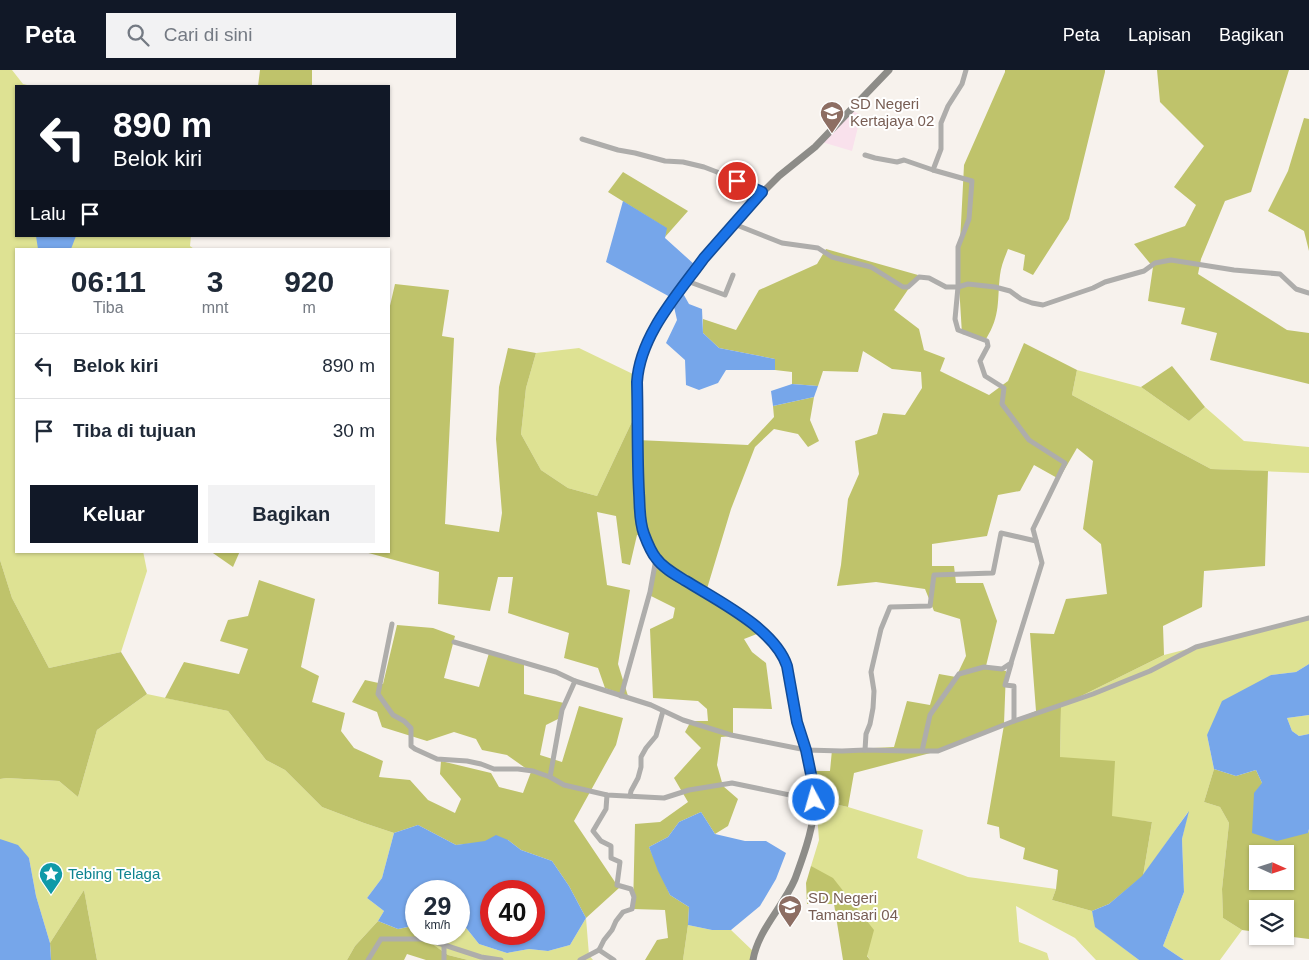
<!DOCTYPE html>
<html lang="id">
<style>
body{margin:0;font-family:Helvetica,sans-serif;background:#f2f2f3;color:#1f2937;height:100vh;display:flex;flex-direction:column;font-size:19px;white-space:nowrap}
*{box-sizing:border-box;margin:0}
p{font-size:16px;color:#747a83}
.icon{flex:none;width:28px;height:28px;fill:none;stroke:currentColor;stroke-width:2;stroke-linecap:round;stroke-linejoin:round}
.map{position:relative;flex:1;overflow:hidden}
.side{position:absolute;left:15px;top:178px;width:375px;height:305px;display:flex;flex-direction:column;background:#fff;border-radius:0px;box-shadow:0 1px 4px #0004}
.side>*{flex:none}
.hud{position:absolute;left:15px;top:15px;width:375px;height:152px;border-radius:0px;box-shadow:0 1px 4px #0004;background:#111827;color:#fff;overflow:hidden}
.needle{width:32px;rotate:93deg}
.controls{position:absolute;left:1249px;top:775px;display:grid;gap:10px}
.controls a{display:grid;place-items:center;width:45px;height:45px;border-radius:0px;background:#fff;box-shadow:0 1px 4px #0004;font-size:25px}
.speed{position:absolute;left:405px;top:810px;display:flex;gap:10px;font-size:25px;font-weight:700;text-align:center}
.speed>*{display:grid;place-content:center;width:65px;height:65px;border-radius:50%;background:#fff;box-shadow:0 1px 4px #0004;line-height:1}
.speed small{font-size:12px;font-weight:400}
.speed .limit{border:8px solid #d22;background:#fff;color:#111}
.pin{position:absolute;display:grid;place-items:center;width:42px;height:42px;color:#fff;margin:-21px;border:2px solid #fff;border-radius:50%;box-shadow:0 1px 5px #0007}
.me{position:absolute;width:55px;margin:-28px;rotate:354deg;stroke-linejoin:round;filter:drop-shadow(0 0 4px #0008)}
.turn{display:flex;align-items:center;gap:18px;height:105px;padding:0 15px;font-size:22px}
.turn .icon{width:65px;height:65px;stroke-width:2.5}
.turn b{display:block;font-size:35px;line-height:42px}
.then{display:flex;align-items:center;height:48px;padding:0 15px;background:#0003;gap:10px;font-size:19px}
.eta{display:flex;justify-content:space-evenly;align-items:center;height:85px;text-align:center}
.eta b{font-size:30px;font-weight:600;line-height:35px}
.cta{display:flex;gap:10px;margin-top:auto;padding:10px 15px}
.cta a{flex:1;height:58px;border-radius:0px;background:#111827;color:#fff;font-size:20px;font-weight:600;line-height:58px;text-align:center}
.cta a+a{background:#f2f2f3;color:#1f2937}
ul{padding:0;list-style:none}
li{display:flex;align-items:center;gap:15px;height:65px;padding:0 15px;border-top:1px solid #e0e1e3}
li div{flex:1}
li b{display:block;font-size:19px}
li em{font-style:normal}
header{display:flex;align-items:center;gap:30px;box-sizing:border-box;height:70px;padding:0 25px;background:#111827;color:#fff}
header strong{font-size:24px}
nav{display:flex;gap:28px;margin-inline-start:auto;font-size:18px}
.search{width:350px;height:45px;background:#f2f2f3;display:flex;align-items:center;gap:12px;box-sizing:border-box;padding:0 18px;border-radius:0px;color:#747a83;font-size:19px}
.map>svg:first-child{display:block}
.education{fill:#f9e1ec}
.green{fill:#dee293}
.forest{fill:#bfc36b;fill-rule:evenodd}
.water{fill:#76a6ea;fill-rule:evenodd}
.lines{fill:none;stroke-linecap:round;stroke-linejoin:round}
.street{stroke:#aeadab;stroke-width:5}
.secondary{stroke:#8d8c88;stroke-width:7}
.route-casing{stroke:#114b97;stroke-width:12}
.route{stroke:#1a73e8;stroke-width:9}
.labels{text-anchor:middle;stroke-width:4;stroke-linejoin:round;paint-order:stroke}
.education-label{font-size:15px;fill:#785e54;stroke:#fff;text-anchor:start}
.culture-label{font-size:15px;fill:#0d838f;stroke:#fff;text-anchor:start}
</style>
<header>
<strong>Peta</strong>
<div class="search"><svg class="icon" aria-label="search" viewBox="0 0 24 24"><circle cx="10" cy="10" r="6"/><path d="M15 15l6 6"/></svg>Cari di sini</div>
<nav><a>Peta</a><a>Lapisan</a><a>Bagikan</a></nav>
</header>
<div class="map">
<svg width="1309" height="890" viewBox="0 0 1309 890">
<rect width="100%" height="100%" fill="#f7f2ed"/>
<polygon class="education" points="850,40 861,45 852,81 822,72"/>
<g class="green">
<polygon points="0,0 12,0 23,14 31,16 16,16 16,166 191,166 190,176 194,179 16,179 16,481 143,481 147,501 121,582 49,598 12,528 0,490"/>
<polygon points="579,278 635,305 636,343 597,426 568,418 541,400 521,364 526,318 536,283"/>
<polygon points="1077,300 1141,317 1189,351 1205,337 1244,371 1309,377 1309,403 1211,399 1072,325"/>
<polygon points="1309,548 1309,594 1296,602 1271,605 1207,665 1214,699 1204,732 1220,737 1229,753 1222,819 1223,848 1242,860 1220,890 1184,890 1163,876 1184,822 1182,769 1188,742 1143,806 1152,752 1112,747 1060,687 1061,636 1164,585"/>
<polygon points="147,624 228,641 266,690 285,700 322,737 364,753 394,763 382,808 367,828 384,841 378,851 355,876 347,890 97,890 84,820 50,873 36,826 29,788 0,769 0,709 7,708 59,711 78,727 97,660"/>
<polygon points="1309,645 1309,664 1299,666 1292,661 1287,648"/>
<polygon points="816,730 848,737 923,760 917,788 968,807 1056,819 1052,830 1092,841 1096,857 1139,890 1096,890 1075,868 1016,836 1019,872 1047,883 1049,890 870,890 811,796 819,770"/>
<polygon points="412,831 416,833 416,863 408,857 406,842"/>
<polygon points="586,848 589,885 593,890 468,890 448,885 417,864 459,864 459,849 479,874 507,883 529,879 548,881 570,875"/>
<polygon points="688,855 712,860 731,860 754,882 752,890 683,890"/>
</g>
<g class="forest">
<polygon points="260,0 312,0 312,16 258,16"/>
<path d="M1005,0h100v2l-36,147 -36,56 -10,-5 2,-15 -17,-6c-3,8 -7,17 -8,26 -3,25 1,40 -14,64l-24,-5 -4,-65 3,-45 3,-59 41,-93z"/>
<polygon points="1157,0 1289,0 1251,122 1225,131 1201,189 1198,204 1287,260 1309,263 1309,314 1210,290 1217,263 1181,254 1185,238 1148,231 1153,197 1134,174 1185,156 1196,135 1174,117 1204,76 1160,32"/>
<polygon points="1304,48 1309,49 1309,181 1304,161 1268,141 1288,101"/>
<polygon points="623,102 688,141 665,167 666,158 608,122"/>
<path d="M826,179l92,26 -24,35 25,19 5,21 21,8 -5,13 49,24 19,-14 16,-38 53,27 -5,25 139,74 57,2 -3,95 -61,5 -2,36 -39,19 1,29 -103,51 -1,51 55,4 -3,55 40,6 -9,54 -34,28 -17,7 -40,-11 4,-11 2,-19 -35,-11 2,-11 -25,-10 -1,-11 -12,-3 17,-99 -66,26 -84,22 -6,34 -32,-7 -7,-29h21l2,-21 62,-3 13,-46 23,4 9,-31 17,3 10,-21 -6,-37 -26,-8 -9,-22 -49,-7 -39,4 4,-21 7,-66 11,-25 -4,-33 22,-7 6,-21 22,2 17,-27 -1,-16 -29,-3 -29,-18 -5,21 -35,-1 -5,15 -26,-2v-12l-17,-2v-11l-56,-11 -16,-15v-14l33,11 23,-40 58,-26zM1077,378l16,13 -10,68 18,15 6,50 -41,5 -12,35 -24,-1 6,78 -32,13 2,-53 -20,-5 11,-45 -14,-38h-27l-2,-17h-22v-22l55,-8 11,-41 22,-4 14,-26 25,14z"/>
<polygon points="395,214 449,220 442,266 454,268 445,454 499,462 502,443 496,369 499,317 508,278 536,283 526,318 521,364 541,400 568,418 597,426 636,343 637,370 748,375 774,347 773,336 814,327 810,350 819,371 808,377 798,364 774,359 755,377 731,439 706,522 767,560 744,569 752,582 766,593 772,639 733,638 733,666 721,667 717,695 723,716 738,729 728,756 715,764 701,742 679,752 668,767 649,777 670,825 689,837 688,855 683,890 645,890 657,870 668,868 665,840 633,839 635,754 660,752 688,732 674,708 701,678 685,662 691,651 708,651 707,639 698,631 653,628 650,559 673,548 675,538 649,525 656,481 649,468 637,465 630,495 622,493 616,446 597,442 607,515 630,520 618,594 628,626 605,618 598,598 564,588 569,563 508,543 513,507 498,507 490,541 438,534 439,502 361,481 389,481 389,240"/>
<polygon points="1172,296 1205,337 1189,351 1141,317"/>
<polygon points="210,481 240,481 233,497"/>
<polygon points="0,490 12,528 49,598 121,582 147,624 97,660 78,727 59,711 7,708 0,709"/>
<polygon points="259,510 315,529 301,597 319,606 312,632 345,643 341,661 354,678 383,691 379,707 410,710 428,730 455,743 461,729 440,704 441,691 491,703 499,717 523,723 531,702 507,685 482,680 476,669 454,662 427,671 382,657 377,642 352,632 365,610 383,614 397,555 433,558 455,566 444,608 479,617 489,583 524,594 524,624 564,633 558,649 546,655 540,685 562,692 579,636 623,648 616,675 574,751 619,818 586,848 569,816 552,791 521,780 508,770 456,775 418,755 394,763 364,753 322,737 285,700 266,690 228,641 165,628 184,592 239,604 248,579 220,571 228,550 248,546"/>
<path d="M1214,699l22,7 20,-6 6,13 46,50 1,-4v110l-24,-3v-27h-27l-1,23 -15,-2 -19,-12 -1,-29 7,-66 -9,-16 -16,-5zM1258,784h27v27h-27z"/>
<polygon points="811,796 833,808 874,860 867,886 870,890 843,890 834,834 807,834 806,813"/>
<polygon points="84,820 97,890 51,890 50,873"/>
<polygon points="378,851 398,859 408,857 448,885 468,890 426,890 407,884 404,890 347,890 355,876"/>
</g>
<g class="water">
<polygon points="623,131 667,158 665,168 695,195 680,218 689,234 702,239 703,263 719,278 775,289 775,300 726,300 718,313 699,320 686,315 685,290 666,273 677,250 672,228 606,192"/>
<polygon points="36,166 76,166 71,179 38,179"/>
<polygon points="792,314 818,316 814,327 773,336 771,321"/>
<polygon points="1309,594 1309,645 1287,648 1292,661 1299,666 1309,664 1309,759 1308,763 1277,771 1252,763 1254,723 1262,713 1256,700 1236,706 1214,699 1207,665 1222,631 1271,605 1296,602"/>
<polygon points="1189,741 1182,769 1184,822 1163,876 1184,890 1139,890 1095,857 1092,841 1109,834 1142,806"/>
<polygon points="701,742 715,764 745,771 766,771 786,783 776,809 760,836 731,860 712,860 688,855 689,837 670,825 658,801 649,777 668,767 679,752"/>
<path d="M418,755l38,20 29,-4 11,-6 12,5 13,10 31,11 17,25 17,32 -16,27 -22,6 -19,-2 -22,4 -28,-9 -20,-25v-28h-43v12l-4,-1 -6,10 2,15 -10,2 -20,-8 6,-10 -17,-13 15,-20 12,-45zM534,821v43h-43v-43z"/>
<polygon points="0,769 18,775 29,788 36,826 50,873 51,890 0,890"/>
</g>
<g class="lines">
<g class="street">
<polyline points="582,69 618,80 635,83 665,91 683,92 704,97 717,102 762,123"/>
<polyline points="865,85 875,88 897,92 904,90 933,100"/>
<polyline points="734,154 782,173 818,178 832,187 871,197 903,217 908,217 919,207 929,208 946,217 958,217 968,214 995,217 1010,221 1021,229 1032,233 1043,235 1093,218 1105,212 1144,201 1155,193 1171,190 1234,200 1280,204 1296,219 1309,223"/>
<polyline points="687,211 725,225 733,205"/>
<polyline points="392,554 378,624 393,645 404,651 411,658 411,676 415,679 437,689 467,691 481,694 494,699 518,699 533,701 550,707 564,715 607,725 664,728 689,720 732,713 814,730"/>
<polyline points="454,572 556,602 575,611 651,635 683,650 731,665 806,680 842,681 865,680 906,681 938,681 1014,651 1093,624 1150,601 1196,577 1309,548"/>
<polyline points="1011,594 1005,615 1014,616 1014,651"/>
<polyline points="621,626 650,522 656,489"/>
<polyline points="865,680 866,664 870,654 873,638 874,621 871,602 881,559 890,537 930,536 934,505 993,503 1001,463 1036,471"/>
<polyline points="922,681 930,645 959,604 984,597 1002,599 1011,593 1042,493 1033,459 1065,393 1029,370 1002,334 1004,318 985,306 980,291 988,276 987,271 958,260 955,249 958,217 958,177 969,149 972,111 933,100 941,79 941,53 948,36 962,14 966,0"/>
<polyline points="550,707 562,640 575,611"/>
<polyline points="630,726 631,721 638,708 641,697 641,687 646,678 656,666 663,641"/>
<polyline points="599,880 614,890"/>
<polyline points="368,890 381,869 426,869 481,887 501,890"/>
<polyline points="444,890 444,875"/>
<polyline points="580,890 599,880 604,870 612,860 616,851 623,842 632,839 634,827 631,819 617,815 620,792 611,788 611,776 601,771 593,761 606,739 607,725"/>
</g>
<path class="secondary" d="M753,890c5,-30 30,-53 42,-81 8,-22 16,-44 19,-67 3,-19 -3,-46 -9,-64 -2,-8 -6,-17 -8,-25 -5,-19 -7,-39 -10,-57 -10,-30 -41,-47 -67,-63 -18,-12 -38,-23 -55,-36l-9,-8 -12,-23 -4,-13 -2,-50 -1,-91 1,-10 9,-28 12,-23 45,-63 16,-18 42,-47 17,-17 36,-29 74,-77"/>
</g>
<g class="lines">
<g class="route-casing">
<path id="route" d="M737,111l25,11 -58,66c-26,36 -64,77 -67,124 1,37 0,74 2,111 1,14 0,28 5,41 3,8 7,18 12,24 7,10 20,17 30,23 32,20 89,48 101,85l10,56 9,28 7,34 1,16"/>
</g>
<use href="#route" class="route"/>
</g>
<defs>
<g id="school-pin" transform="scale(1.25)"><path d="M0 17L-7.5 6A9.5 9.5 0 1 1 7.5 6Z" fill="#8d6e63" stroke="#fff"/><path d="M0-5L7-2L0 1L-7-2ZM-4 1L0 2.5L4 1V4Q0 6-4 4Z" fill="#fff"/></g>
<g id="sight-pin" transform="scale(1.25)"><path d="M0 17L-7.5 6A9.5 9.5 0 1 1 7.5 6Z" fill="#0f9aa8" stroke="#fff"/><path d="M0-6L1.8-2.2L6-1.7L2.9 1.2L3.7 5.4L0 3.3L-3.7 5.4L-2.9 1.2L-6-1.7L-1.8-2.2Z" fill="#fff"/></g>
</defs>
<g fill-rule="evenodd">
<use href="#school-pin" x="832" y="43"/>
<use href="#sight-pin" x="51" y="804"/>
<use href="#school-pin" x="790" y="837"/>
</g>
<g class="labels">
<g class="education-label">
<text x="850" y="39">SD Negeri<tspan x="850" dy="17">Kertajaya 02</tspan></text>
<text x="808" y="833">SD Negeri<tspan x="808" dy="17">Tamansari 04</tspan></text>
</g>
<g class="culture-label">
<text x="68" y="809">Tebing Telaga</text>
</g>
</g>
</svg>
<div class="controls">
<a><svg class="needle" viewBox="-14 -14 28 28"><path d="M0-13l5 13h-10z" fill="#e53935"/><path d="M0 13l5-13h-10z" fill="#747a83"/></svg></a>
<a><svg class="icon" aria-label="layers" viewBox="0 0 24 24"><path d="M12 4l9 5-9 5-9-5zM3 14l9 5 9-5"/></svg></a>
</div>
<div class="speed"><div>29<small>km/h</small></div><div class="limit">40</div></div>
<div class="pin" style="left:737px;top:111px;background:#d93025"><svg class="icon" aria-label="arrive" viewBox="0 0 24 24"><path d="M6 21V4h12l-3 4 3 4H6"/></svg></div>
<svg class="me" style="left:814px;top:730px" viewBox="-20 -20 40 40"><circle r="17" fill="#1a73e8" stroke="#fff" stroke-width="3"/><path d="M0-11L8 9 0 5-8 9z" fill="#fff"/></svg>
<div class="hud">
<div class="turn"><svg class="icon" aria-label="left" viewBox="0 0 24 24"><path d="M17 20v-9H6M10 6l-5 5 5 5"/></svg><div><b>890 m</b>Belok kiri</div></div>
<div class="then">Lalu<svg class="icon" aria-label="arrive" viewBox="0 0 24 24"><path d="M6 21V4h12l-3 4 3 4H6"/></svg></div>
</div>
<section class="side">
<div class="eta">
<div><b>06:11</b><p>Tiba</p></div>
<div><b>3</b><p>mnt</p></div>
<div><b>920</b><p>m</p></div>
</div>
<ul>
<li><svg class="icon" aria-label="left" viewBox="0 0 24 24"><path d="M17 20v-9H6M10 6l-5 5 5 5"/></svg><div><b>Belok kiri</b></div><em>890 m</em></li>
<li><svg class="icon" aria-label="arrive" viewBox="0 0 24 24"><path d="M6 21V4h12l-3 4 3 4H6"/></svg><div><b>Tiba di tujuan</b></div><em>30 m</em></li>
</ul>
<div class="cta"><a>Keluar</a><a>Bagikan</a></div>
</section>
</div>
